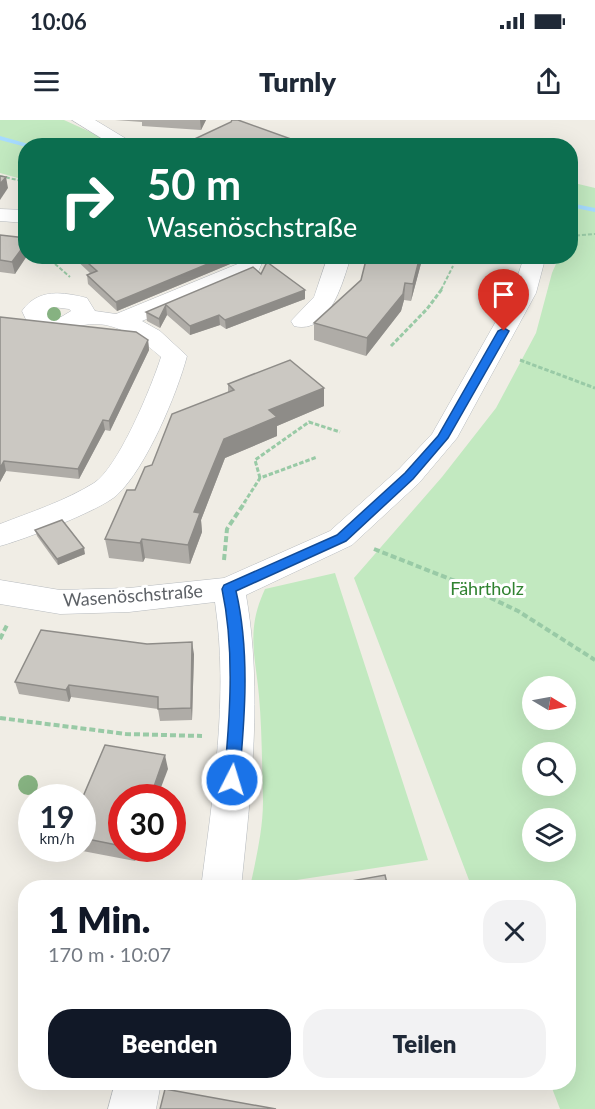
<!DOCTYPE html>
<html lang="de">
<meta charset="utf-8">
<style>
body{margin:0;font-family:Lato,sans-serif;background:#f2f2f3;color:#1f2937;height:100vh;display:flex;flex-direction:column;font-size:22px;white-space:nowrap}
*{box-sizing:border-box;margin:0}
p{font-size:20px;color:#747a83}
.icon{flex:none;width:33px;height:33px;fill:none;stroke:currentColor;stroke-width:2;stroke-linecap:round;stroke-linejoin:round}
.map{position:relative;flex:1;overflow:hidden}
.panel{position:absolute;left:18px;top:760px;width:558px;height:210px;display:flex;flex-direction:column;background:#fff;border-radius:24px;box-shadow:0 6px 24px #0002}
.panel>*{flex:none}
.guide{position:absolute;left:18px;top:18px;width:560px;height:126px;border-radius:24px;box-shadow:0 6px 24px #0002;background:#0b6e4f;color:#fff;overflow:hidden}
.needle{width:39px;rotate:100deg}
.fabs{position:absolute;left:522px;top:556px;display:grid;gap:12px}
.fabs a{display:grid;place-items:center;width:54px;height:54px;border-radius:50%;background:#fff;box-shadow:0 6px 24px #0002;font-size:30px}
.speed{position:absolute;left:18px;top:664px;display:flex;gap:12px;font-size:30px;font-weight:700;text-align:center}
.speed>*{display:grid;place-content:center;width:78px;height:78px;border-radius:50%;background:#fff;box-shadow:0 6px 24px #0002;line-height:1}
.speed small{font-size:15px;font-weight:400}
.speed .limit{border:9px solid #d22;background:#fff;color:#111}
.pin{position:absolute;display:grid;place-items:center;width:51px;height:51px;color:#fff;margin:-62px -26px;border-radius:50% 50% 50% 0;rotate:-45deg;box-shadow:0 0 6px #0007}
.pin .icon{rotate:45deg}
.me{position:absolute;width:66px;margin:-33px;rotate:5deg;stroke-linejoin:round;filter:drop-shadow(0 0 4px #0008)}
.turn{display:flex;align-items:center;gap:21px;height:126px;padding:0 30px;font-size:27px}
.turn .icon{width:78px;height:78px;stroke-width:2.5}
.turn b{display:block;font-size:42px;line-height:51px}
.round{display:grid;place-items:center;flex:none;width:63px;height:63px;border-radius:24px;background:#f2f2f3}
.summary{display:flex;align-items:center;justify-content:space-between;height:102px;padding:0 30px}
h1{font-size:36px;font-weight:800;line-height:45px;color:#111827}
.action{display:flex;gap:12px;margin-top:auto;padding:12px 30px}
.action a{flex:1;height:69px;border-radius:24px;background:#111827;color:#fff;font-size:24px;font-weight:800;line-height:69px;text-align:center}
.action a+a{background:#f2f2f3;color:#1f2937}
.status{display:flex;justify-content:space-between;align-items:center;height:42px;padding:0 30px;background:#fff;direction:ltr}
.status svg{height:16px;fill:currentColor}
header{display:flex;justify-content:space-between;align-items:center;height:78px;padding:0 30px;background:#fff;font-size:27px;font-weight:800}
.map>svg:first-child{display:block}
.green{fill:#c2e9c0;fill-rule:evenodd}
.lines{fill:none;stroke-linecap:round;stroke-linejoin:round}
.stream{fill:#a6dbff;fill-rule:evenodd}
.minor-casing{stroke:#b7bbbf;stroke-width:1}
.path-far2{stroke:#99caa6;stroke-width:2;stroke-dasharray:4 2;stroke-linecap:butt}
.path-far1{stroke:#99caa6;stroke-width:3;stroke-dasharray:4.5 2;stroke-linecap:butt}
.path{stroke:#99caa6;stroke-width:4;stroke-dasharray:6 3;stroke-linecap:butt}
.minor{fill:#fff;fill-rule:evenodd}
.tree{fill:#86b281}
.wall{fill:#afaca7}
.shaded-wall{fill:#8e8c88}
.building{fill:#cbc8c2;stroke:#8e8c88;stroke-width:1.5}
.route{fill:#1a73e8;stroke:#114b97;stroke-width:1.5}
.labels{text-anchor:middle;stroke-width:6;stroke-linejoin:round;paint-order:stroke}
.park-label{font-size:18px;fill:#308230;stroke:#fff}
.street-label{font-size:18px;fill:#5d6166;stroke:#fff}
</style>
<div class="status"><b>10:06</b><svg viewBox="0 0 49 12"><path d="M0 12V9h3v3zM5 12V6h3v6zM10 12V3h3v9zM15 12V0h3v12zM26 1h20v11H26zM47 4h2v5h-2z"/></svg></div>
<header><svg class="icon" aria-label="menu" viewBox="0 0 24 24"><path d="M4 6h16M4 12h16M4 18h16"/></svg>Turnly<svg class="icon" aria-label="share" viewBox="0 0 24 24"><path d="M12 15V3M7 8l5-5 5 5M5 13v7h14v-7"/></svg></header>
<div class="map">
<svg width="595" height="989" viewBox="0 0 595 989">
<rect width="100%" height="100%" fill="#f0ede5"/>
<g class="green">
<polygon points="0,0 64,0 119,25 26,26 25,60 0,53"/>
<path d="M570,62l25,6v921h-35l-10,-26h18v-195h-96l-118,-310 88,-101 54,-69 40,-75 16,-60 7,-16 11,-1zM532,567h34v33h-34zM532,633h34v33h-34zM532,699h34v33h-34z"/>
<path d="M335,453l93,287 -178,27c6,-28 13,-57 13,-86 -1,-35 -1,-71 -4,-105 -4,-43 -13,-66 6,-107z"/>
</g>
<g class="lines">
<g class="stream">
<polygon points="0,16 32,25 33,26 26,27 0,20"/>
<polygon points="570,83 595,88 595,92 570,87"/>
</g>
<g class="minor-casing">
<g id="minor">
<polygon points="72,0 95,0 138,26 114,26"/>
<polygon points="0,89 26,90 26,103 0,101"/>
<path d="M242,136h23l-7,16 -116,49 18,10 27,25c-10,38 -41,112 -70,139 -16,15 -94,45 -117,51v-22c31,-12 65,-23 94,-41 24,-15 58,-97 67,-126 -20,-18 -48,-38 -77,-32 -25,4 -27,11 -55,1l-7,-15c16,-23 41,-19 65,-13l8,13 21,3 124,-51zM53,187l16,2 2,2 -10,6 -13,-1 -1,-3z"/>
<path d="M328,136h23c-8,25 -21,79 -57,70l-3,-5 23,-24z"/>
<path d="M520,136h22l2,7 -8,30 -79,145 -38,45 -67,62 -106,50c17,97 5,195 -5,293h-40c12,-94 28,-191 14,-286l-86,10 -69,2 -60,-10v-24l60,10 69,-2 95,-10 106,-47 69,-62 33,-35 80,-141 10,-30z"/>
<polygon points="115,963 161,963 156,989 108,989"/>
</g>
</g>
<g class="path-far2">
<polyline points="0,56 26,62"/>
<polyline points="570,116 595,114"/>
<polyline points="46,136 70,157"/>
<polyline points="441,170 453,146"/>
</g>
<g class="path-far1">
<polyline points="391,226 427,189 442,169"/>
<polyline points="520,240 595,268"/>
<polyline points="260,358 255,340 309,302 340,312"/>
<polyline points="244,383 260,358 317,337"/>
</g>
<g class="path">
<polyline points="374,429 455,461 518,491 595,540"/>
<polyline points="224,440 227,409 245,382"/>
<polyline points="0,519 8,503"/>
<polyline points="0,598 126,614 202,616"/>
</g>
<use href="#minor" class="minor"/>
</g>
<g class="tree">
<circle cx="54" cy="194" r="7"/>
<circle cx="28" cy="665" r="10"/>
</g>
<g class="wall">
<polygon points="115,0 206,0 201,10 142,6 142,2"/>
<polygon points="186,23 302,26 186,26"/>
<polygon points="0,115 26,118 15,154 0,152"/>
<polygon points="72,136 235,136 235,142 117,191 88,164 87,155 90,153"/>
<polygon points="367,136 423,136 411,181 404,180 401,191 366,236 314,220 314,203 361,160"/>
<polygon points="261,154 305,179 226,209 220,205 190,215 167,195 160,208 147,201 146,192"/>
<polygon points="0,197 148,220 149,230 110,311 105,310 79,359 6,351 0,362"/>
<polygon points="228,264 324,268 324,286 277,306 277,316 225,338 201,400 202,412 190,444 145,438 143,442 109,438 105,419 152,345 228,272"/>
<polygon points="35,410 85,434 58,445 37,416"/>
<polygon points="194,534 192,600 160,601 158,589 71,577 69,582 19,574 15,562"/>
<polygon points="168,649 122,678 122,729 140,729 135,741 72,729 82,729 82,679"/>
</g>
<g class="shaded-wall">
<polygon points="200,0 206,0 201,10"/>
<polygon points="6,57 8,68 0,80 0,64"/>
<polygon points="26,123 26,136 27,136 15,154 12,142"/>
<polygon points="227,136 235,136 235,142 117,191 116,182"/>
<polygon points="420,136 423,136 411,181 413,164"/>
<polygon points="405,163 404,180 401,191 366,236 367,218"/>
<polygon points="305,170 305,179 226,209 225,200"/>
<polygon points="166,185 167,195 160,208 159,199"/>
<polygon points="219,195 220,205 190,215 190,206"/>
<polygon points="148,220 149,230 110,311 109,301"/>
<polygon points="324,268 324,286 277,306 277,316 225,338 201,400 202,412 190,444 188,425 194,392 224,319 269,290"/>
<polygon points="103,300 105,310 79,359 78,349"/>
<polygon points="4,341 6,351 0,362 0,348"/>
<polygon points="142,419 145,438 143,442 140,423"/>
<polygon points="84,428 85,434 58,445 57,439"/>
<polygon points="192,522 194,534 192,600 191,588"/>
<polygon points="69,565 71,577 69,582 66,570"/>
<polygon points="165,635 168,649 157,678 150,678"/>
<polygon points="133,729 140,729 135,741"/>
</g>
<g class="building">
<polygon points="232,0 238,0 302,23 301,26 221,26 186,23 231,2"/>
<polygon points="0,56 6,57 0,64"/>
<polygon points="0,115 26,118 26,123 12,142 0,140"/>
<polygon points="80,136 227,136 116,182 87,155 97,151"/>
<polygon points="367,136 420,136 413,164 405,163 403,174 367,218 314,203 361,160"/>
<polygon points="267,142 305,170 225,200 219,195 190,206 166,185 159,199 146,192 253,147 261,154"/>
<polygon points="0,197 136,212 148,220 109,301 103,300 78,349 4,341 0,348"/>
<polygon points="290,240 324,268 269,290 277,297 224,319 194,392 200,393 188,425 142,419 140,423 105,419 127,370 135,370 145,347 152,345 172,294 234,270 228,264"/>
<polygon points="62,400 84,428 57,439 35,410"/>
<polygon points="41,510 147,524 192,522 191,588 158,589 158,577 69,565 66,570 15,562"/>
<polygon points="105,625 165,635 150,678 122,678 122,726 82,718 82,679"/>
<polygon points="385,755 388,768 329,768 328,765"/>
<polygon points="165,969 276,989 160,989"/>
</g>
<path class="route" d="M504,208l5,3 -61,107 -35,41 -67,62 -110,50c14,60 9,127 3,189l-7,6 -6,-2 -2,-4c6,-63 11,-130 -2,-191l2,-4 113,-50 68,-62 33,-37 60,-105z"/>
<g class="labels">
<g class="park-label">
<text x="487" y="475">Fährtholz</text>
</g>
<g class="street-label">
<text transform="translate(133 476) rotate(-4)" y="6">Wasenöschstraße</text>
</g>
</g>
</svg>
<div class="fabs">
<a><svg class="needle" viewBox="-14 -14 28 28"><path d="M0-13l5 13h-10z" fill="#e53935"/><path d="M0 13l5-13h-10z" fill="#747a83"/></svg></a>
<a><svg class="icon" aria-label="search" viewBox="0 0 24 24"><circle cx="10" cy="10" r="6"/><path d="M15 15l6 6"/></svg></a>
<a><svg class="icon" aria-label="layers" viewBox="0 0 24 24"><path d="M12 4l9 5-9 5-9-5zM3 14l9 5 9-5"/></svg></a>
</div>
<div class="speed"><div>19<small>km/h</small></div><div class="limit">30</div></div>
<div class="pin" style="left:504px;top:211px;background:#d93025"><svg class="icon" aria-label="arrive" viewBox="0 0 24 24"><path d="M6 21V4h12l-3 4 3 4H6"/></svg></div>
<svg class="me" style="left:232px;top:660px" viewBox="-20 -20 40 40"><circle r="17" fill="#1a73e8" stroke="#fff" stroke-width="3"/><path d="M0-11L8 9 0 5-8 9z" fill="#fff"/></svg>
<div class="guide">
<div class="turn"><svg class="icon" aria-label="right" viewBox="0 0 24 24"><path d="M7 20v-9h11M14 6l5 5-5 5"/></svg><div><b>50 m</b>Wasenöschstraße</div></div>
</div>
<section class="panel">
<div class="summary"><div><h1>1 Min.</h1><p>170 m · 10:07</p></div><a class="round"><svg class="icon" aria-label="close" viewBox="0 0 24 24"><path d="M6 6l12 12M18 6L6 18"/></svg></a></div>
<div class="action"><a>Beenden</a><a>Teilen</a></div>
</section>
</div>
